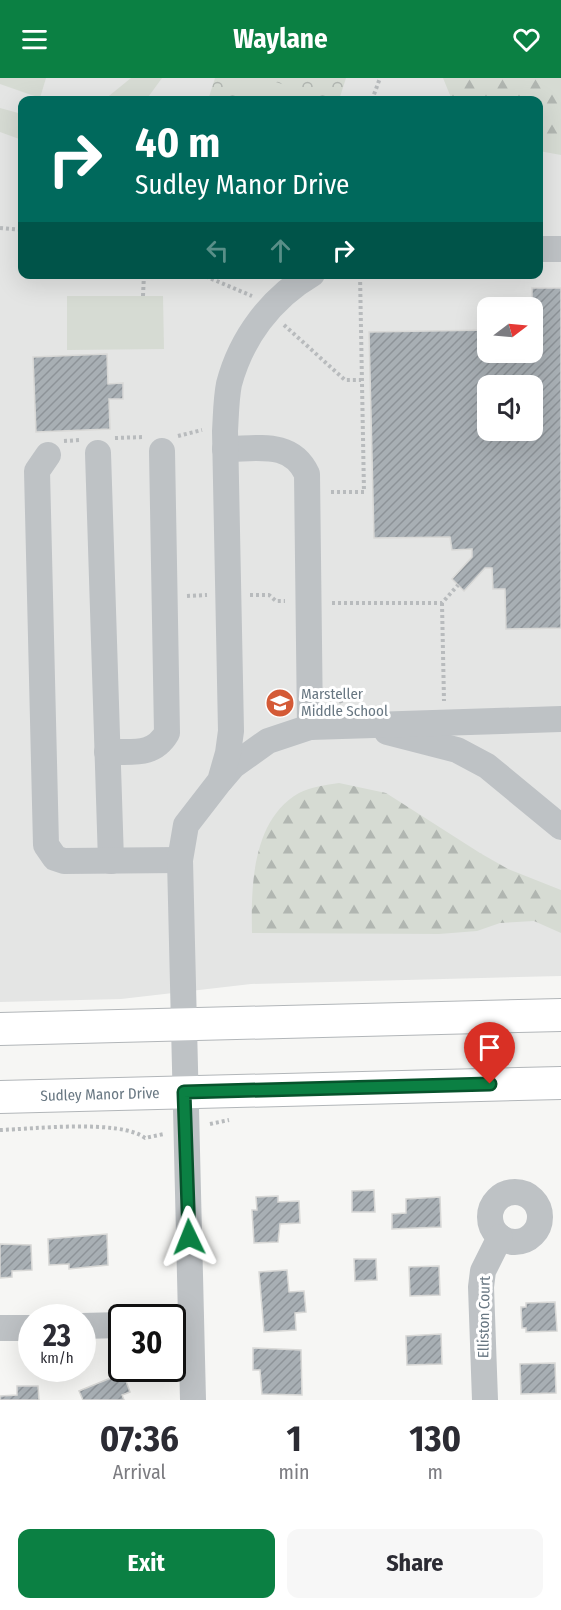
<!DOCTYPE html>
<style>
body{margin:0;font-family:"Fira Sans Condensed",sans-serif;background:#f7f7f7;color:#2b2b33;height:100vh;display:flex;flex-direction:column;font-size:22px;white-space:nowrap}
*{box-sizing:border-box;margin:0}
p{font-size:20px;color:#7c7c81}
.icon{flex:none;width:33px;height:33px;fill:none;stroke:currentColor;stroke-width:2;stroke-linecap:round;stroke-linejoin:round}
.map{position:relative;height:1322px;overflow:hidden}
.panel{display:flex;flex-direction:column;background:#fff;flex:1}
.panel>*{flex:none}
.top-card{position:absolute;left:18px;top:18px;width:525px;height:183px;border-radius:12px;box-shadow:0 6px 24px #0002;background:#00695c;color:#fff;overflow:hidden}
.needle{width:39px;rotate:74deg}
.fabs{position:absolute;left:477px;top:219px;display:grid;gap:12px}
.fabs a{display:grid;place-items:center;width:66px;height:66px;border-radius:12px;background:#fff;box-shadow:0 6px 24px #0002;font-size:30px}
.speed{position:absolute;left:18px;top:1226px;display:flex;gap:12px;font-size:30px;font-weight:700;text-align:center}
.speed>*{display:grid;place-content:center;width:78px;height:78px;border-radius:50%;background:#fff;box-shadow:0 6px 24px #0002;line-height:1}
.speed small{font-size:15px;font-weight:400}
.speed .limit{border:3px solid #111;border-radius:9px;background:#fff;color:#111}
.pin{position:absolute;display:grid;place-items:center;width:51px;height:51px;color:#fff;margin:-62px -26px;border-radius:50% 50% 50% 0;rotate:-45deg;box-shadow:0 0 6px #0007}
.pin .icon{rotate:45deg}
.me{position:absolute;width:66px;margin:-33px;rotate:358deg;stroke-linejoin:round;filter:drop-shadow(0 0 4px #0008)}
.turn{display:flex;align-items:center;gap:21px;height:126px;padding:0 18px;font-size:27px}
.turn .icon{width:78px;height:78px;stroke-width:2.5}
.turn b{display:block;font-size:42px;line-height:51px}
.lanes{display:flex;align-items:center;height:57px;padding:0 18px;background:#0003;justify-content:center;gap:30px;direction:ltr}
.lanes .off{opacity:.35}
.eta{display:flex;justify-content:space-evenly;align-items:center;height:102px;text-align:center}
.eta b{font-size:36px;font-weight:700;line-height:42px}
.cta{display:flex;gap:12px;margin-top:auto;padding:12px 18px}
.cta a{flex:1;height:69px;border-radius:12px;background:#0b8043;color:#fff;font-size:24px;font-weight:700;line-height:69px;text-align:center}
.cta a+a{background:#f7f7f7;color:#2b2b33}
header{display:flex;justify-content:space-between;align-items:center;height:78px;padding:0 18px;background:#0b8043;color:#fff;font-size:27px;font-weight:700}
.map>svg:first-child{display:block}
.built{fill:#e4e5e4;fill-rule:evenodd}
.forest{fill:url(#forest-firs)}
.park{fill:url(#park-crowns)}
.pitch{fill:#d6dbd3}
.building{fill:url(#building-hatch);stroke:#d8d8d6;stroke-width:1.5;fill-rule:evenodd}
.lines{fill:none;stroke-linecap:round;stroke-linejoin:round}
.major-casing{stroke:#b2b6b9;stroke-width:34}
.path{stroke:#b8bbbd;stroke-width:4;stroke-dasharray:3 3;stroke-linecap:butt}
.minor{stroke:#bec2c5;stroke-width:26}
.major{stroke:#fff;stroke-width:32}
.route-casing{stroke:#07532c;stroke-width:15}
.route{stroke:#0b8043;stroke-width:10}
.labels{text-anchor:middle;stroke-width:6;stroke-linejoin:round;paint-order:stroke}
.poi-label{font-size:15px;fill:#687782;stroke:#fff;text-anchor:start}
.street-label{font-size:15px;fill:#687782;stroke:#fff}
</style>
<header><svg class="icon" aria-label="menu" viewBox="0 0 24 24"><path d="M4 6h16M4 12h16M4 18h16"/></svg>Waylane<svg class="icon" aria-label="heart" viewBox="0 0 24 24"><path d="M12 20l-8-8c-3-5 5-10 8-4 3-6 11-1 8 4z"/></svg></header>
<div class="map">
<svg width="561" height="1322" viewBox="0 0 561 1322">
<defs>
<pattern id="forest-firs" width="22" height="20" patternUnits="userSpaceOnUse" patternTransform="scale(1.5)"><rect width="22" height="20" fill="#d6dbd3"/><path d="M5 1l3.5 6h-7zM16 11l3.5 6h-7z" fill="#b1b6b1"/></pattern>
<pattern id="park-crowns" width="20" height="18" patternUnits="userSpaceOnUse" patternTransform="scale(1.5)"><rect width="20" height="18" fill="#d6dbd3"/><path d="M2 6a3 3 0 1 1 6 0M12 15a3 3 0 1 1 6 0" fill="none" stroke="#b1b6b1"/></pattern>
<pattern id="building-hatch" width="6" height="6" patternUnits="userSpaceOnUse" patternTransform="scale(1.5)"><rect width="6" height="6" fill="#a8afb4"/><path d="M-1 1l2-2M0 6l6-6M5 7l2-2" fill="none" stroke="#8d9398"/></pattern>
</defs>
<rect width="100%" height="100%" fill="#f6f6f4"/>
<path class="built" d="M0,0h561v898l-310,8 -130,15 -121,3zM22,22h516v174h-516zM488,230h44v44h-44zM488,308h44v44h-44z"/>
<g class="forest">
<polygon points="443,0 561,0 561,77 539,73 538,22 452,22"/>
<path d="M339,705l47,10 94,60 28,16 53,21v43l-27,-12 -34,2 -23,8 -38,3 -187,-1c-1,-47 0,-113 47,-140 11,-6 27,-8 40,-10z"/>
</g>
<polygon class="park" points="215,0 346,0 339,22 208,22"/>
<g class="pitch">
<polygon points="0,0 46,0 40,20 0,6"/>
<polygon points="131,0 162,0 146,22 104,22"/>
<polygon points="242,0 264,0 320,19 319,22 235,22"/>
<polygon points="0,30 22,36 22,62 0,54"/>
<polygon points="67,218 163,218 164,271 67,272"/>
</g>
<g class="building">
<path d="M532,210h29v340l-55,1 -1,-40h-12l-1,-21h-7l-21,23 -12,-12 20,-22v-8l-20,1 -2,-13 -76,1 -5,-206 119,-2v22h44zM488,308h44v44h-44z"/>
<polygon points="107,276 108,306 123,305 123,321 109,321 110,351 36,354 33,279"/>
<polygon points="374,1112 375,1134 352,1134 352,1113"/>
<polygon points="278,1118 278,1124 299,1123 300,1145 280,1146 278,1164 254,1165 252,1132 257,1132 256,1119"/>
<polygon points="440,1119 441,1149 392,1151 392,1136 406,1135 406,1121"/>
<polygon points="107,1156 108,1187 69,1191 69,1186 49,1187 48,1161"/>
<polygon points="0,1166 31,1167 32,1192 12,1193 12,1199 0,1200"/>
<polygon points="354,1181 376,1181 377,1202 355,1203"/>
<polygon points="439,1188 440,1217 410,1218 409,1189"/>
<polygon points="287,1192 289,1214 304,1213 306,1234 295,1235 296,1252 264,1254 259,1194"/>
<polygon points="555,1224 557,1253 526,1254 526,1250 522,1250 521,1229 526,1229 526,1225"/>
<polygon points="441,1256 442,1286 407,1287 406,1258"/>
<polygon points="253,1270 301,1272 302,1317 262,1316 260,1292 253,1292"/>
<polygon points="555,1285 556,1315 521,1316 520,1286"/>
<polygon points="123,1295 130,1314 122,1317 124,1322 83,1322 79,1313"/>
<polygon points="17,1308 38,1308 39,1322 0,1322 0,1318 17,1317"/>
</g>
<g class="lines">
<g class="major-casing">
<g id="major">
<polyline points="0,951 561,937"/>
<path id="s1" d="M0,1019l561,-14"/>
</g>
</g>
<g class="path">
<polyline points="372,22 380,0"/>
<polyline points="0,150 22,152"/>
<polyline points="200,196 252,218"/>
<polyline points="143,218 144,196"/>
<polyline points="284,247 345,302 361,302"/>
<polyline points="178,358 202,352"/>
<polyline points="115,360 144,359"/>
<polyline points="64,363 81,362"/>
<polyline points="331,414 364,414 360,196"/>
<polyline points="250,517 269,517 276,523 285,523"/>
<polyline points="187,518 207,517"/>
<polyline points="332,525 442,525 458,507"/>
<polyline points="442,525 444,623"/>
<polyline points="336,611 342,626"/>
<polyline points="210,1046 229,1042"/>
<path d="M0,1052c34,-1 120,-11 145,8l19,-4"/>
</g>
<g class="minor">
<polyline points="538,171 561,171"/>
<path d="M225,371c33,0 66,-9 82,25l3,253"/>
<polyline points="98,375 111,783"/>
<polyline points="48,377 37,393 46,767 55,780 64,783 180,782"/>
<polyline points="387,654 457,672 487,688 561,749"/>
<path d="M107,674c25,-1 46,5 60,-19l-5,-282"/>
<polyline points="221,702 233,688 268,663 310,649 561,641"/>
<circle cx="515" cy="1139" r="25"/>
<polyline points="82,1248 122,1247"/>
<polyline points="0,1250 32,1250"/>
<path d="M193,1322l-13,-540 6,-35 34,-44 8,-28 3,-22 -6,-300c1,-15 1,-32 4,-47 12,-46 42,-86 83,-110"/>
<polyline points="485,1322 481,1209 483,1193 500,1159"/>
</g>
<use href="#major" class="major"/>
</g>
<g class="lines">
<g class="route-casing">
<polyline id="route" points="189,1159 184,1014 490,1006"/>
</g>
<use href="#route" class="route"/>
</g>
<defs>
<g id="school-disc" transform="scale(1.5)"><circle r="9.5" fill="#d45a36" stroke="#fff"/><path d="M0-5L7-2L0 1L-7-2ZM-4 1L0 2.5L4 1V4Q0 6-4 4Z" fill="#fff"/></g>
</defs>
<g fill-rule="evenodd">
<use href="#school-disc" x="280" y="625"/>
</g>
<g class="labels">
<g class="poi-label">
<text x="301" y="621">Marsteller<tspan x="301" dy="17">Middle School</tspan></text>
</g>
<g class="street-label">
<text dy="5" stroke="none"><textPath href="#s1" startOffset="100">Sudley Manor Drive</textPath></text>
<text transform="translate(484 1239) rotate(-89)" y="5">Elliston Court</text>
</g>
</g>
</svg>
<div class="fabs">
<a><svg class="needle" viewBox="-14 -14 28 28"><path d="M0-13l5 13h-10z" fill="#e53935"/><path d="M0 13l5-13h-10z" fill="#7c7c81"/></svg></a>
<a><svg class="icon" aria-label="sound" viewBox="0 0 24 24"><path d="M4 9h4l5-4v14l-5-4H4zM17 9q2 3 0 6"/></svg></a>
</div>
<div class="speed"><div>23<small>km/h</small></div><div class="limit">30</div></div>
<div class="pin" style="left:490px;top:1006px;background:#d93025"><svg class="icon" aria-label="arrive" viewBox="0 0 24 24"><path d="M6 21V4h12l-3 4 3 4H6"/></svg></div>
<svg class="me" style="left:189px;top:1159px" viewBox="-20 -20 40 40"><path d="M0-17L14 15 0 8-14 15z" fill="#0b8043" stroke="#fff" stroke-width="4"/></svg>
<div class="top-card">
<div class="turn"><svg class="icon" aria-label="right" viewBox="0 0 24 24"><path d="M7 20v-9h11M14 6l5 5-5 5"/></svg><div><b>40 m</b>Sudley Manor Drive</div></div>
<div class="lanes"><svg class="icon off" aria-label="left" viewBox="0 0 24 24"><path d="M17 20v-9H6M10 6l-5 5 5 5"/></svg><svg class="icon off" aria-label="ahead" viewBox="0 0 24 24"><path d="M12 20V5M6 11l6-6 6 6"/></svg><svg class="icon" aria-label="right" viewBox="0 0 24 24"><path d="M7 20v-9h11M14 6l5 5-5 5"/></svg></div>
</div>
</div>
<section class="panel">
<div class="eta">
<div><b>07:36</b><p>Arrival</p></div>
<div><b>1</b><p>min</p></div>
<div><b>130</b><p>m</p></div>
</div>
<div class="cta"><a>Exit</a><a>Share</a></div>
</section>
